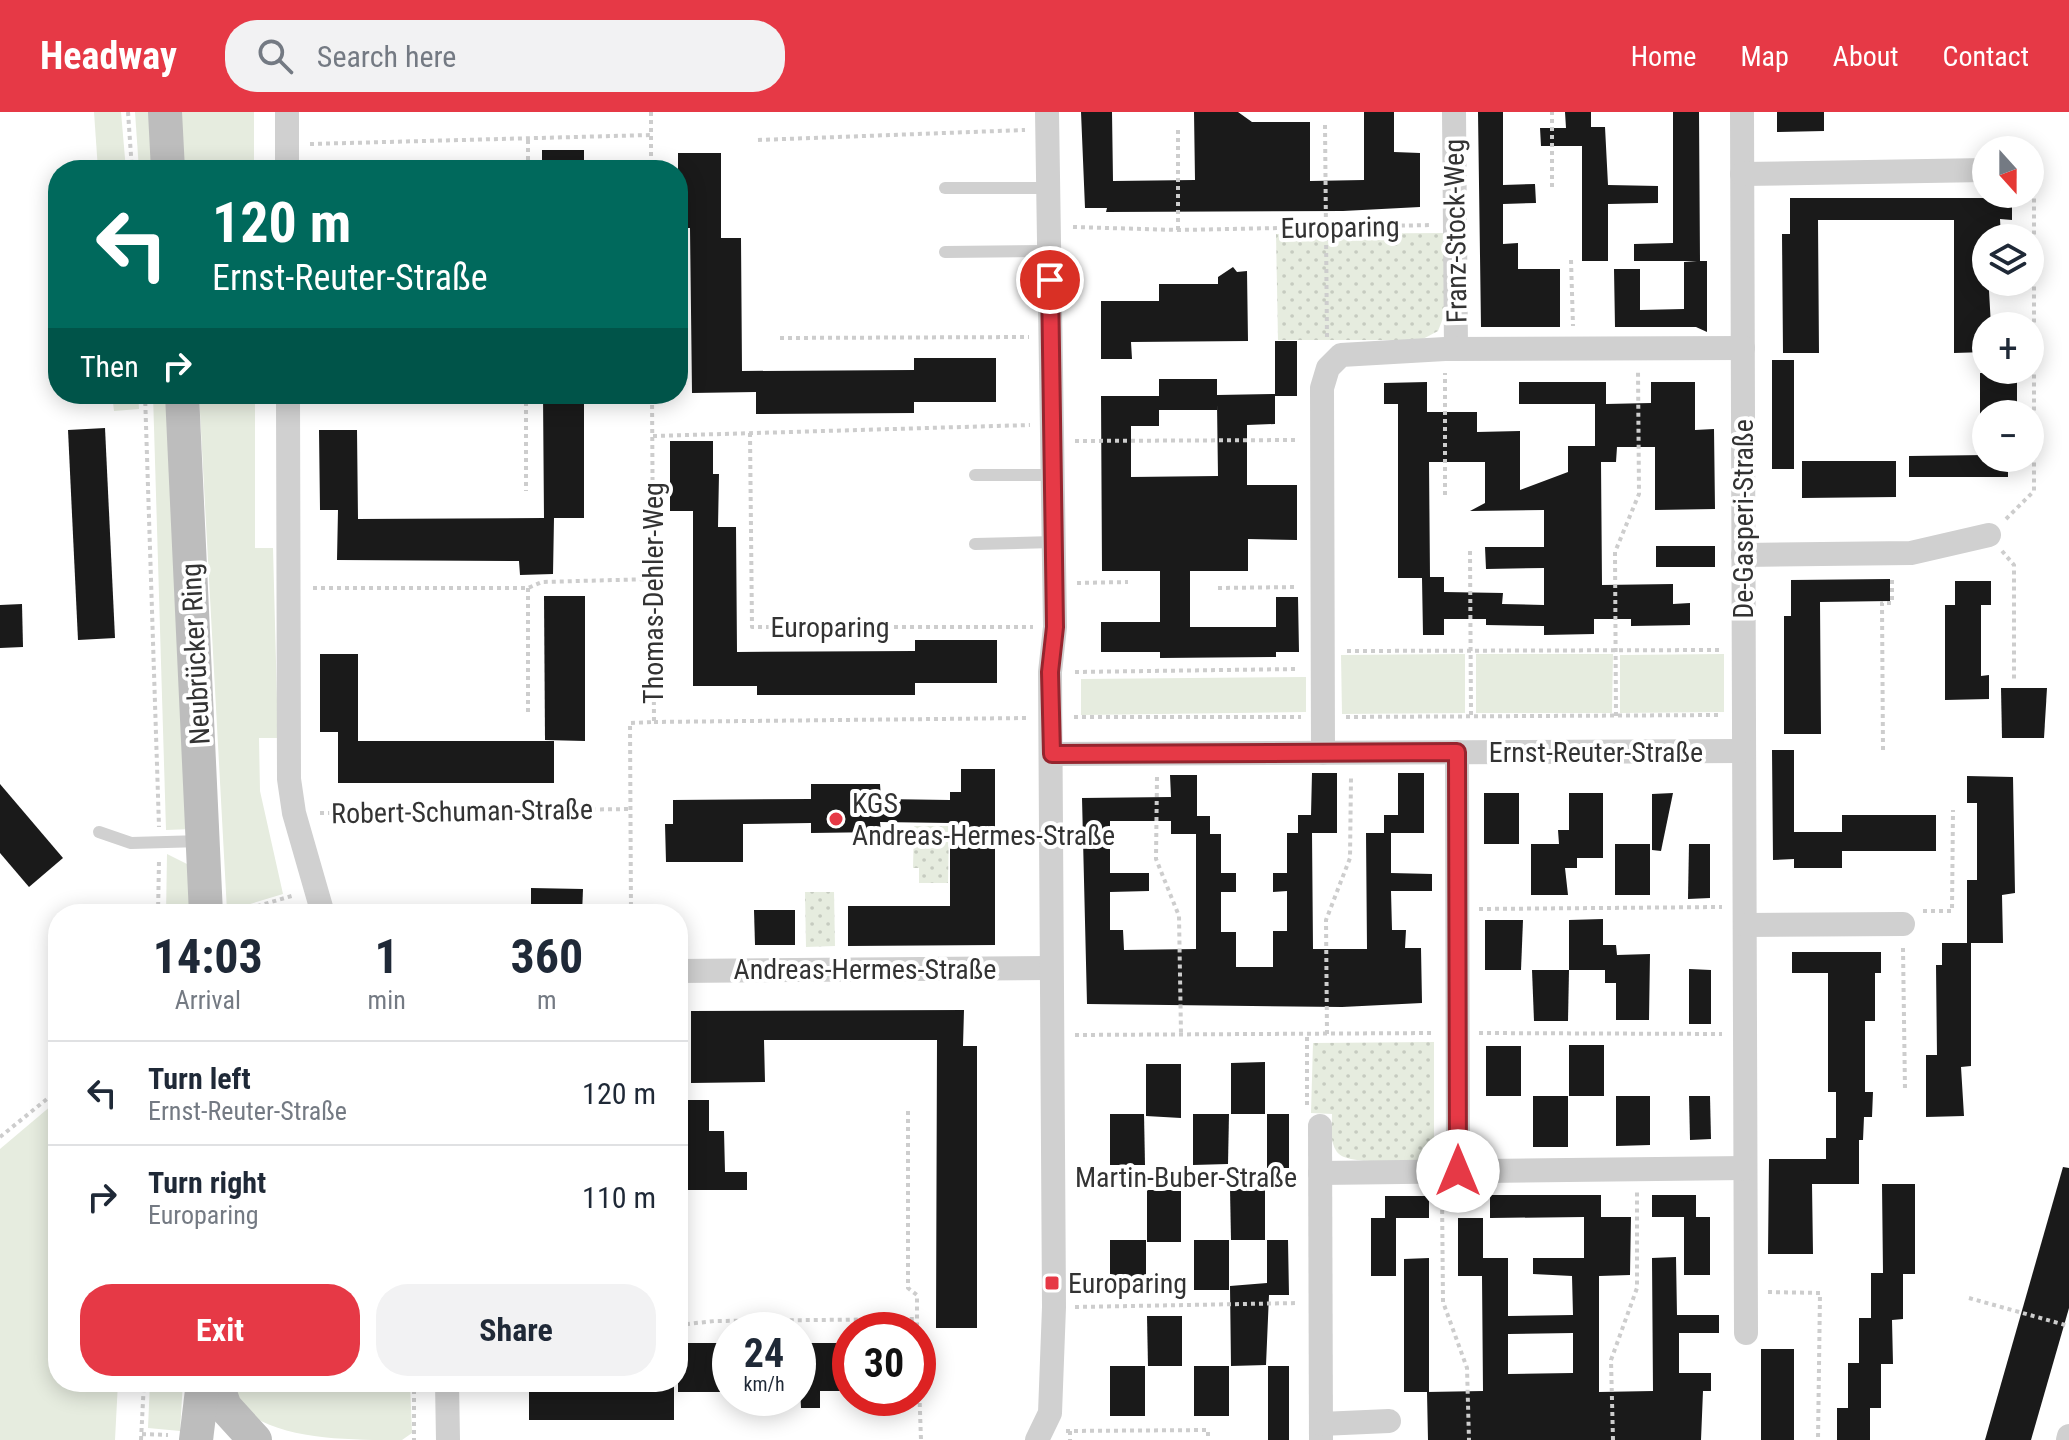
<!DOCTYPE html>
<meta charset="utf-8">
<style>
body{margin:0;font-family:"Roboto Condensed",sans-serif;background:#f2f2f3;color:#1f2937;height:100vh;display:flex;flex-direction:column;font-size:30px;white-space:nowrap}
*{box-sizing:border-box;margin:0}
p{font-size:26px;color:#747a83}
.icon{flex:none;width:44px;height:44px;fill:none;stroke:currentColor;stroke-width:2;stroke-linecap:round;stroke-linejoin:round}
.map{position:relative;flex:1;overflow:hidden}
.panel{position:absolute;left:48px;top:792px;width:640px;height:488px;display:flex;flex-direction:column;background:#fff;border-radius:32px;box-shadow:0 4px 20px #0003}
.panel>*{flex:none}
.guide{position:absolute;left:48px;top:48px;width:640px;height:244px;border-radius:32px;box-shadow:0 4px 20px #0003;background:#00695c;color:#fff;overflow:hidden}
.needle{width:52px;rotate:159deg}
.buttons{position:absolute;left:1972px;top:24px;display:grid;gap:16px}
.buttons a{display:grid;place-items:center;width:72px;height:72px;border-radius:50%;background:#fff;box-shadow:0 4px 20px #0003;font-size:40px}
.speed{position:absolute;left:712px;top:1200px;display:flex;gap:16px;font-size:40px;font-weight:700;text-align:center}
.speed>*{display:grid;place-content:center;width:104px;height:104px;border-radius:50%;background:#fff;box-shadow:0 4px 20px #0003;line-height:1}
.speed small{font-size:20px;font-weight:400}
.speed .limit{border:12px solid #d22;background:#fff;color:#111}
.pin{position:absolute;display:grid;place-items:center;width:68px;height:68px;color:#fff;margin:-34px;border:4px solid #fff;border-radius:50%;box-shadow:0 2px 8px #0007}
.me{position:absolute;width:88px;margin:-44px;rotate:0deg;stroke-linejoin:round;filter:drop-shadow(0 0 6px #0008)}
.turn{display:flex;align-items:center;gap:28px;height:168px;padding:0 32px;font-size:36px}
.turn .icon{width:104px;height:104px;stroke-width:2.5}
.turn b{display:block;font-size:56px;line-height:68px}
.then{display:flex;align-items:center;height:76px;padding:0 32px;background:#0003;gap:16px;font-size:30px}
.eta{display:flex;justify-content:space-evenly;align-items:center;height:136px;text-align:center}
.eta b{font-size:48px;font-weight:700;line-height:56px}
.cta{display:flex;gap:16px;margin-top:auto;padding:16px 32px}
.cta a{flex:1;height:92px;border-radius:32px;background:#e63946;color:#fff;font-size:32px;font-weight:700;line-height:92px;text-align:center}
.cta a+a{background:#f2f2f3;color:#1f2937}
ul{padding:0;list-style:none}
li{display:flex;align-items:center;gap:24px;height:104px;padding:0 32px;border-top:2px solid #e0e1e3}
li div{flex:1}
li b{display:block;font-size:30px}
li em{font-style:normal}
header{display:flex;align-items:center;gap:48px;box-sizing:border-box;height:112px;padding:0 40px;background:#e63946;color:#fff}
header strong{font-size:38px}
nav{display:flex;gap:44px;margin-inline-start:auto;font-size:28px}
.search{width:560px;height:72px;background:#f2f2f3;display:flex;align-items:center;gap:20px;box-sizing:border-box;padding:0 28px;border-radius:32px;color:#747a83;font-size:30px}
.map>svg:first-child{display:block}
.green{fill:#e6ecdf}
.park{fill:url(#park-dots)}
.building{fill:#1a1a1a;fill-rule:evenodd}
.lines{fill:none;stroke-linecap:round;stroke-linejoin:round}
.path{stroke:#cdcdcd;stroke-width:4;stroke-dasharray:4 4;stroke-linecap:butt}
.lane{stroke:#d0d0d0;stroke-width:12}
.street{stroke:#d0d0d0;stroke-width:24}
.secondary{stroke:#bdbdbd;stroke-width:34}
.route-casing{stroke:#96252e;stroke-width:20}
.route{stroke:#e63946;stroke-width:14}
.poi-dot{fill:#e63946;stroke:#fff;stroke-width:3}
.labels{text-anchor:middle;stroke-width:8;stroke-linejoin:round;paint-order:stroke}
.street-label{font-size:28px;fill:#333;stroke:#fff}
.poi-label{font-size:28px;fill:#333;stroke:#fff;text-anchor:start}
</style>
<header>
<strong>Headway</strong>
<div class="search"><svg class="icon" aria-label="search" viewBox="0 0 24 24"><circle cx="10" cy="10" r="6"/><path d="M15 15l6 6"/></svg>Search here</div>
<nav><a>Home</a><a>Map</a><a>About</a><a>Contact</a></nav>
</header>
<div class="map">
<svg width="2069" height="1328" viewBox="0 0 2069 1328">
<defs>
<pattern id="park-dots" width="8" height="8" patternUnits="userSpaceOnUse" patternTransform="scale(2)"><rect width="8" height="8" fill="#e6ecdf"/><path d="M2 2h.1M6 6h.1" fill="none" stroke="#c6cbc0" stroke-width="1.8" stroke-linecap="round"/></pattern>
</defs>
<rect width="100%" height="100%" fill="#fff"/>
<g class="green">
<polygon points="94,0 121,0 126,58 98,58"/>
<polygon points="135,0 155,0 159,58 139,58"/>
<polygon points="181,0 254,0 254,58 184,58"/>
<polygon points="112,282 138,282 139,297 114,299"/>
<polygon points="153,282 175,282 193,717 166,718"/>
<polygon points="199,282 255,282 255,436 273,436 278,626 259,626 260,679 283,782 227,799"/>
<polygon points="1465,542 1465,601 1342,602 1341,543"/>
<polygon points="1476,542 1613,542 1612,601 1476,601"/>
<polygon points="1724,542 1724,600 1620,601 1620,543"/>
<polygon points="1306,565 1306,600 1081,603 1081,567"/>
<polygon points="167,742 195,756 198,802 166,802"/>
<polygon points="58,988 58,1270 118,1270 115,1328 0,1328 0,1037"/>
<polygon points="150,1270 183,1270 180,1319 148,1316"/>
<path d="M230,1270h180l2,51 -10,7c-51,0 -115,0 -153,-26 -8,-8 -13,-22 -19,-32z"/>
</g>
<g class="park">
<polygon points="1445,121 1445,201 1438,219 1421,228 1278,228 1276,122"/>
<polygon points="914,714 949,714 948,771 919,771 919,756 913,756"/>
<polygon points="805,780 834,780 835,834 806,835"/>
<path d="M1434,930v112l-10,6c-19,0 -77,6 -87,-8 -8,-11 -5,-26 -5,-38l-21,-1 2,-70z"/>
</g>
<g class="building">
<polygon points="1081,0 1112,0 1113,69 1195,68 1194,0 1238,0 1252,10 1310,10 1310,69 1364,68 1364,0 1394,0 1394,40 1420,41 1420,95 1343,99 1106,100 1107,96 1085,96"/>
<polygon points="1478,0 1503,0 1503,73 1535,72 1536,91 1503,92 1503,132 1518,131 1518,157 1560,157 1560,215 1481,215"/>
<polygon points="1565,0 1591,0 1591,15 1605,15 1608,73 1658,74 1658,91 1608,92 1608,149 1582,149 1582,34 1541,34 1540,16 1566,16"/>
<polygon points="1673,0 1699,0 1700,149 1707,149 1707,220 1696,215 1615,215 1614,157 1640,157 1640,198 1684,197 1684,150 1697,149 1634,149 1634,132 1673,131"/>
<polygon points="1777,0 1824,0 1824,19 1777,20"/>
<rect x="542" y="38" width="42" height="20"/>
<polygon points="678,41 721,41 721,126 741,126 742,259 914,258 914,246 996,246 996,290 914,290 914,301 756,302 756,280 692,281 690,116 678,116"/>
<polygon points="1790,86 2012,86 2012,108 2000,107 2001,126 1986,126 1991,214 1986,214 1986,240 1954,241 1954,108 1818,108 1819,241 1783,241 1782,122 1790,122"/>
<polygon points="1233,155 1237,160 1247,159 1248,229 1131,230 1132,247 1101,247 1101,189 1159,189 1159,172 1218,172 1218,165"/>
<rect x="1275" y="229" width="22" height="55"/>
<rect x="1772" y="248" width="22" height="109"/>
<rect x="1980" y="261" width="37" height="41"/>
<path d="M1159,267h58v16l58,-1v30l-28,1v60h50v55l-49,-1v32h-58v56h86v-30h22l1,55h-23v5l-116,1v-6h-59v-30h59v-51h-58l-1,-175h58zM1217,292l1,72 -87,1v-51h28v-16h58z"/>
<path d="M1427,270v30h50v20l43,-1v59l48,-18v-26h27v-42h-76v-22h87v22l45,-1v-21h44v48l19,-1 1,80 -60,1v-63h-38l-1,15h-15l1,123 71,-1v20l17,-1v22l-59,1v-7h-37v15l-50,1v-9l-58,-1v-6h-42v16h-21l-1,-57h-24v-174h-14v-21zM1429,350h56v41l-15,8 74,-1v37h-59l1,22 58,-1v37l-42,-1 1,-11 -59,-1v-15h-14z"/>
<polygon points="543,282 584,282 584,406 554,406 553,462 520,463 519,449 337,448 338,398 320,398 319,318 357,318 358,407 544,406"/>
<polygon points="105,316 115,526 78,528 68,318"/>
<polygon points="670,329 713,329 713,362 719,362 718,415 736,415 737,540 915,539 915,528 997,528 997,571 915,571 915,583 757,583 757,574 693,574 693,399 670,399"/>
<polygon points="1986,343 1986,346 2008,346 2008,365 1909,365 1909,344"/>
<polygon points="1802,349 1896,349 1896,385 1802,386"/>
<rect x="1656" y="434" width="59" height="21"/>
<polygon points="1890,467 1890,489 1820,490 1821,622 1784,622 1784,504 1791,504 1791,468"/>
<polygon points="1955,469 1991,469 1991,493 1981,493 1981,564 1989,563 1989,587 1945,588 1945,493 1955,493"/>
<polygon points="544,484 585,484 585,629 545,628"/>
<polygon points="22,492 23,535 0,536 0,493"/>
<polygon points="320,542 358,542 358,629 554,629 554,671 338,671 338,620 320,620"/>
<polygon points="2001,576 2047,576 2044,626 2002,626"/>
<polygon points="1772,638 1794,638 1794,720 1842,720 1842,703 1936,703 1936,739 1842,739 1842,756 1794,756 1794,747 1773,748"/>
<polygon points="961,657 995,657 995,833 848,834 848,794 950,794 950,711 880,710 881,720 811,721 811,711 743,712 743,750 666,750 665,712 673,712 673,688 811,687 811,672 880,672 881,687 950,688 950,680 961,680"/>
<polygon points="1312,661 1337,661 1337,721 1312,721 1313,837 1367,837 1366,721 1384,721 1384,703 1398,703 1398,661 1424,661 1424,721 1391,721 1391,761 1432,762 1432,779 1391,779 1392,818 1406,818 1405,836 1421,836 1422,891 1342,895 1087,892 1082,686 1171,685 1170,663 1197,663 1197,704 1210,704 1210,722 1171,722 1171,709 1110,709 1110,761 1149,761 1149,779 1110,780 1110,818 1123,818 1124,838 1196,837 1196,722 1221,722 1221,761 1236,761 1236,780 1221,780 1221,820 1236,820 1236,855 1273,855 1273,819 1287,819 1287,779 1273,780 1273,761 1287,761 1287,721 1298,721 1298,703 1311,703"/>
<polygon points="1967,664 2013,665 2015,781 2002,783 2003,831 1971,831 1971,954 1961,955 1964,1004 1926,1005 1926,943 1937,943 1936,853 1942,853 1942,831 1967,831 1967,768 1977,768 1977,691 1967,691"/>
<polygon points="0,672 63,746 29,775 0,741"/>
<rect x="1484" y="681" width="35" height="51"/>
<polygon points="1569,681 1603,681 1603,746 1577,746 1577,756 1565,756 1568,783 1531,783 1531,732 1559,732 1558,718 1569,718"/>
<polygon points="1673,681 1661,739 1652,738 1652,682"/>
<rect x="1615" y="732" width="35" height="51"/>
<polygon points="1689,732 1710,732 1710,786 1688,787"/>
<polygon points="531,776 583,777 582,802 531,802"/>
<polygon points="754,798 795,798 795,833 755,833"/>
<polygon points="1603,807 1603,833 1616,833 1617,843 1650,842 1649,908 1616,908 1616,871 1605,871 1605,858 1569,858 1569,808"/>
<polygon points="1485,808 1523,808 1521,858 1485,858"/>
<polygon points="1792,840 1881,840 1881,861 1875,861 1875,909 1865,909 1865,980 1873,980 1872,1005 1864,1005 1863,1028 1859,1028 1859,1072 1812,1072 1813,1142 1768,1142 1769,1047 1826,1047 1826,1026 1836,1026 1836,980 1828,980 1828,861 1792,861"/>
<polygon points="1689,857 1711,858 1711,912 1689,912"/>
<polygon points="1532,858 1569,858 1568,909 1534,909"/>
<polygon points="964,898 963,934 977,934 977,1216 936,1216 937,928 764,928 765,970 691,971 691,899"/>
<rect x="1569" y="933" width="35" height="51"/>
<rect x="1486" y="934" width="35" height="50"/>
<polygon points="1265,950 1265,1002 1231,1002 1231,951"/>
<polygon points="1146,952 1181,952 1181,1006 1146,1004"/>
<rect x="1533" y="984" width="35" height="51"/>
<polygon points="1616,984 1650,984 1650,1033 1616,1034"/>
<polygon points="1689,984 1710,984 1711,1027 1690,1028"/>
<polygon points="678,988 709,988 709,1019 724,1019 725,1060 747,1060 747,1078 678,1078"/>
<polygon points="1110,1002 1144,1002 1145,1053 1110,1053"/>
<polygon points="1193,1002 1229,1002 1228,1052 1193,1053"/>
<rect x="1267" y="1002" width="22" height="54"/>
<polygon points="2063,1055 2069,1056 2069,1196 2031,1328 1985,1328"/>
<polygon points="1882,1072 1915,1072 1915,1162 1903,1162 1903,1207 1892,1208 1893,1252 1881,1252 1881,1296 1870,1296 1870,1328 1837,1328 1837,1296 1848,1296 1848,1251 1859,1251 1859,1206 1871,1206 1871,1161 1883,1161"/>
<polygon points="1230,1077 1265,1077 1265,1128 1231,1128"/>
<rect x="1147" y="1078" width="34" height="52"/>
<path d="M1490,1083h111v22h30l-1,58 -31,1v116l54,-1 -1,-133 24,-1 1,58h42v18h-40v40h32v18h-8l-2,49h-273l-1,-48 56,-1 -1,-115h-24v-58h25v40h25v58l65,-1 -1,-39 -39,-2v-16h51v-41l-94,1zM1573,1221v40l-65,1v-40z"/>
<rect x="1652" y="1083" width="44" height="22"/>
<polygon points="1385,1084 1429,1084 1429,1106 1396,1106 1396,1164 1371,1164 1371,1106 1389,1106 1385,1106"/>
<rect x="1684" y="1105" width="26" height="58"/>
<rect x="1110" y="1128" width="36" height="51"/>
<rect x="1194" y="1128" width="35" height="50"/>
<polygon points="1267,1128 1288,1128 1289,1183 1269,1183 1266,1253 1231,1254 1230,1174 1267,1171"/>
<polygon points="1429,1146 1429,1280 1404,1280 1404,1147"/>
<polygon points="1147,1204 1182,1204 1182,1254 1148,1254"/>
<rect x="678" y="1231" width="52" height="49"/>
<polygon points="798,1231 850,1231 850,1279 820,1279 820,1296 801,1296"/>
<rect x="1761" y="1237" width="33" height="91"/>
<rect x="1110" y="1254" width="35" height="50"/>
<rect x="1194" y="1254" width="35" height="50"/>
<rect x="1268" y="1254" width="21" height="74"/>
<rect x="529" y="1270" width="145" height="38"/>
</g>
<g class="lines">
<g class="path">
<polyline points="128,0 132,58"/>
<polyline points="651,0 651,58"/>
<polyline points="1325,13 1327,226"/>
<polyline points="528,28 528,58"/>
<polyline points="758,28 1025,18"/>
<polyline points="310,32 651,23"/>
<polyline points="1552,75 1552,0"/>
<polyline points="1073,115 1178,118 1432,113"/>
<polyline points="1178,118 1178,14"/>
<polyline points="1571,148 1573,214"/>
<polyline points="780,226 1029,225"/>
<polyline points="145,282 159,715"/>
<polyline points="526,282 526,379"/>
<polyline points="750,321 752,515 1033,515"/>
<polyline points="653,324 1030,313"/>
<polyline points="1075,329 1298,328"/>
<polyline points="1445,383 1445,261"/>
<polyline points="2006,407 2034,379 2034,78 2030,75"/>
<polyline points="1470,439 1471,604"/>
<polyline points="2002,439 2014,453 2014,570"/>
<polyline points="1077,471 1128,470"/>
<polyline points="313,476 528,476 542,470 653,467"/>
<polyline points="528,476 528,604"/>
<polyline points="1218,476 1298,475"/>
<polyline points="1347,539 1722,538"/>
<polyline points="1075,560 1298,557"/>
<polyline points="1616,604 1615,440 1639,382 1638,258"/>
<polyline points="1074,605 1301,605"/>
<polyline points="1346,605 1721,603"/>
<polyline points="654,610 1029,606"/>
<polyline points="1883,638 1882,491 1892,491 1892,466"/>
<polyline points="1157,665 1156,747 1179,804 1181,922"/>
<polyline points="320,701 631,697"/>
<polyline points="1479,797 1722,795"/>
<polyline points="1923,799 1952,799 1953,698"/>
<polyline points="234,801 295,783"/>
<polyline points="158,802 159,748"/>
<polyline points="631,802 630,611 654,610 652,282"/>
<polyline points="1903,836 1905,978"/>
<polyline points="1479,921 1722,922"/>
<polyline points="1327,922 1326,808 1350,746 1351,665"/>
<polyline points="1075,923 1434,921"/>
<polyline points="1307,993 1307,922"/>
<polyline points="908,999 908,1176 917,1183 917,1218"/>
<polyline points="0,1025 58,978"/>
<polyline points="1074,1066 1298,1065"/>
<polyline points="1442,1082 1443,1190 1467,1256 1469,1328"/>
<polyline points="1768,1180 1820,1181 1818,1328"/>
<polyline points="1969,1186 2069,1214"/>
<polyline points="1075,1195 1298,1191"/>
<polyline points="678,1213 715,1209 917,1207"/>
<polyline points="918,1243 921,1328"/>
<polyline points="414,1270 414,1328"/>
<polyline points="1066,1319 1208,1318 1208,1328"/>
<polyline points="1070,1319 1070,1328"/>
<polyline points="142,1322 168,1323"/>
<polyline points="141,1328 144,1270"/>
<polyline points="1613,1328 1611,1248 1637,1176 1637,1080"/>
</g>
<g class="lane">
<polyline points="945,76 1048,76"/>
<polyline points="945,140 1050,139"/>
<polyline points="975,363 1053,363"/>
<polyline points="975,432 1054,430"/>
<polyline points="99,720 131,731 202,729"/>
</g>
<g class="street">
<polyline points="287,0 287,58"/>
<polyline points="1454,0 1456,237"/>
<polyline points="1742,0 1746,1221"/>
<polyline points="1742,62 1986,58"/>
<polyline points="288,282 289,667 294,701 323,802"/>
<polyline points="1743,443 1911,441 1989,423"/>
<polyline points="1457,640 1458,1059"/>
<polyline points="1323,641 1322,276 1328,256 1341,243 1445,237 1743,236"/>
<polyline points="1052,642 1744,639"/>
<polyline points="1745,813 1903,812"/>
<polyline points="678,859 1051,856"/>
<polyline points="1320,1014 1321,1328"/>
<polyline points="1320,1061 1745,1056"/>
<polyline points="447,1270 448,1328"/>
<polyline points="1321,1312 1389,1309"/>
<polyline points="1037,1328 1050,1301 1054,1195 1050,560 1055,515 1047,0"/>
<polyline points="2068,1328 2069,1324"/>
</g>
<g class="secondary">
<polyline points="165,0 168,58"/>
<polyline points="182,282 206,802"/>
<polyline points="216,1270 225,1295 255,1328"/>
<polyline points="196,1328 203,1270"/>
</g>
</g>
<g class="lines">
<g class="route-casing">
<polyline id="route" points="1050,168 1055,515 1050,560 1052,642 1457,640 1458,1059"/>
</g>
<use href="#route" class="route"/>
</g>
<g class="poi-dot">
<circle cx="836" cy="707" r="8"/>
<rect x="1044" y="1163" width="16" height="16" rx="4"/>
</g>
<g class="labels">
<g class="street-label">
<text transform="translate(1340 115) rotate(-1)" y="10">Europaring</text>
<text transform="translate(1455 119) rotate(-91)" y="10">Franz-Stock-Weg</text>
<text transform="translate(1743 407) rotate(-90)" y="10">De-Gasperi-Straße</text>
<text transform="translate(653 481) rotate(-90)" y="10">Thomas-Dehler-Weg</text>
<text x="830" y="525">Europaring</text>
<text transform="translate(195 542) rotate(-93)" y="10">Neubrücker Ring</text>
<text x="1596" y="650">Ernst-Reuter-Straße</text>
<text transform="translate(462 699) rotate(-1)" y="10">Robert-Schuman-Straße</text>
<text x="865" y="867">Andreas-Hermes-Straße</text>
<text x="1186" y="1075">Martin-Buber-Straße</text>
</g>
<g class="poi-label">
<text x="852" y="701">KGS<tspan x="852" dy="32">Andreas-Hermes-Straße</tspan></text>
<text x="1068" y="1181">Europaring</text>
</g>
</g>
</svg>
<div class="buttons">
<a><svg class="needle" viewBox="-14 -14 28 28"><path d="M0-13l5 13h-10z" fill="#e53935"/><path d="M0 13l5-13h-10z" fill="#747a83"/></svg></a>
<a><svg class="icon" aria-label="layers" viewBox="0 0 24 24"><path d="M12 4l9 5-9 5-9-5zM3 14l9 5 9-5"/></svg></a>
<a>+</a>
<a>−</a>
</div>
<div class="speed"><div>24<small>km/h</small></div><div class="limit">30</div></div>
<div class="pin" style="left:1050px;top:168px;background:#d93025"><svg class="icon" aria-label="arrive" viewBox="0 0 24 24"><path d="M6 21V4h12l-3 4 3 4H6"/></svg></div>
<svg class="me" style="left:1458px;top:1059px" viewBox="-20 -20 40 40"><circle r="19" fill="#fff"/><path d="M0-13L10 11 0 6-10 11z" fill="#e63946"/></svg>
<div class="guide">
<div class="turn"><svg class="icon" aria-label="left" viewBox="0 0 24 24"><path d="M17 20v-9H6M10 6l-5 5 5 5"/></svg><div><b>120 m</b>Ernst-Reuter-Straße</div></div>
<div class="then">Then<svg class="icon" aria-label="right" viewBox="0 0 24 24"><path d="M7 20v-9h11M14 6l5 5-5 5"/></svg></div>
</div>
<section class="panel">
<div class="eta">
<div><b>14:03</b><p>Arrival</p></div>
<div><b>1</b><p>min</p></div>
<div><b>360</b><p>m</p></div>
</div>
<ul>
<li><svg class="icon" aria-label="left" viewBox="0 0 24 24"><path d="M17 20v-9H6M10 6l-5 5 5 5"/></svg><div><b>Turn left</b><p>Ernst-Reuter-Straße</p></div><em>120 m</em></li>
<li><svg class="icon" aria-label="right" viewBox="0 0 24 24"><path d="M7 20v-9h11M14 6l5 5-5 5"/></svg><div><b>Turn right</b><p>Europaring</p></div><em>110 m</em></li>
</ul>
<div class="cta"><a>Exit</a><a>Share</a></div>
</section>
</div>
